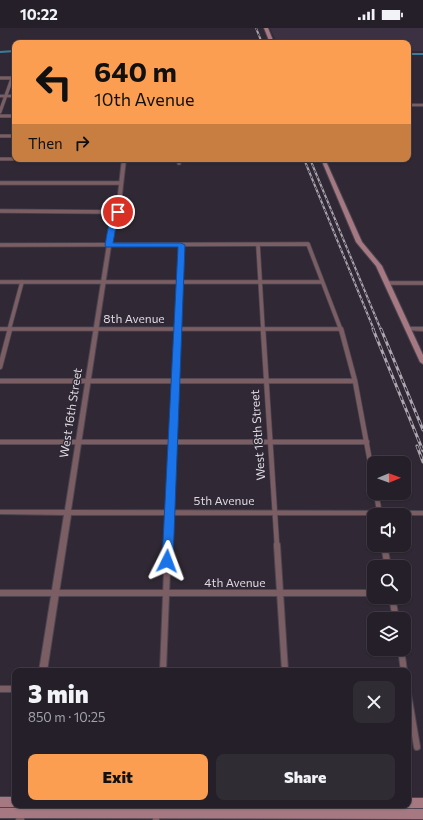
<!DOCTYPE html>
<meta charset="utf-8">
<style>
body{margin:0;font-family:Commissioner,sans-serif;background:#302c34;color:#f1f3f6;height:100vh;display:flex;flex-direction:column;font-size:15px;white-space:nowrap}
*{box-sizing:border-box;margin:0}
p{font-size:13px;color:#a3a2a8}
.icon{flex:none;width:22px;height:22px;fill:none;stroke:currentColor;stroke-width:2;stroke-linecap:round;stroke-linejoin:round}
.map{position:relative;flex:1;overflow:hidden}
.sheet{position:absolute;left:12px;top:640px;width:399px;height:140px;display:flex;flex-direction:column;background:#241f28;border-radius:8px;box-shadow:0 1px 3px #0004,0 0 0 1px #413d45}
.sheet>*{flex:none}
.guide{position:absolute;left:12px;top:12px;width:399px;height:122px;border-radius:8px;box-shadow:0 1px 3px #0004,0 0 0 1px #413d45;background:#fb9e51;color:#111;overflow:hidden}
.needle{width:26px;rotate:89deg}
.controls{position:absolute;left:367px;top:428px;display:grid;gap:8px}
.controls a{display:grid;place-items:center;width:44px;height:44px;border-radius:8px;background:#241f28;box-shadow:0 1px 3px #0004,0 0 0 1px #413d45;font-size:20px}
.pin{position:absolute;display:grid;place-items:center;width:34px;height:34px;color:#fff;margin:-17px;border:2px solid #fff;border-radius:50%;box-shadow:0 1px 4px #0007}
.me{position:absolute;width:44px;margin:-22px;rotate:3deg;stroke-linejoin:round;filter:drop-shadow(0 0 3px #0008)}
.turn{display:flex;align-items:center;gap:14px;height:84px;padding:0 16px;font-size:18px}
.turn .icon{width:52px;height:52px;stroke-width:2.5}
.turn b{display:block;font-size:28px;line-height:34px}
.then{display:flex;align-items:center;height:38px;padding:0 16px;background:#0003;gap:8px;font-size:15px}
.round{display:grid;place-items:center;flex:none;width:42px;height:42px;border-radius:8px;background:#302c34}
.headline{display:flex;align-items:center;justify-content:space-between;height:68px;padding:0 16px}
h1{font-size:24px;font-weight:800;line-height:30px}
.button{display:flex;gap:8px;margin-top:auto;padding:8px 16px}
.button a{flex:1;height:46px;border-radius:8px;background:#fb9e51;color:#111;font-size:16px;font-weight:800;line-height:46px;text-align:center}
.button a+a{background:#302c34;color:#f1f3f6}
.status{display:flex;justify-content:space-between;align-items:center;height:28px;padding:0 20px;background:#241f28;direction:ltr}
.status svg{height:11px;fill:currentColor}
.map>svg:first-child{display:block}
.built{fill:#3c3143}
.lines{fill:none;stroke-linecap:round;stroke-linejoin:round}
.canal{fill:#3a7c9e;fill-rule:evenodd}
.minor-far3-casing{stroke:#4c4551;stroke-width:4}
.minor-far2-casing{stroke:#4c4551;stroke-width:5}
.minor-far1-casing{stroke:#4c4551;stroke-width:6}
.minor-casing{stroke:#4c4551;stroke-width:8}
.tertiary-casing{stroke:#4c4551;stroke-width:2}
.secondary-casing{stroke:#4c4551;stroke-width:2}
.minor-far3{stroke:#7b5e63;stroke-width:3}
.minor-far2{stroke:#7b5e63;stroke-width:3.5}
.minor-far1{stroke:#7b5e63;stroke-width:4.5}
.minor{stroke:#7b5e63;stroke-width:6}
.tertiary{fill:#7b5e63;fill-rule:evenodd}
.secondary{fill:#a67982;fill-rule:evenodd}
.rail-far1-casing{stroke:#aba6af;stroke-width:2}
.rail-casing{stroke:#aba6af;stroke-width:3}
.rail-far1{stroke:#302935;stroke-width:1;stroke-dasharray:3;stroke-linecap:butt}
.rail{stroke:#302935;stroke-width:1.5;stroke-dasharray:4.5;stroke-linecap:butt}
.route{fill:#1a73e8;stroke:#114b97}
.labels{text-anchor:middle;stroke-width:3;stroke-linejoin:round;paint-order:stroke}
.street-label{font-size:12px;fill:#ddd9e1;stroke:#302935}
</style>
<div class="status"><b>10:22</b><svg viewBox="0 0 49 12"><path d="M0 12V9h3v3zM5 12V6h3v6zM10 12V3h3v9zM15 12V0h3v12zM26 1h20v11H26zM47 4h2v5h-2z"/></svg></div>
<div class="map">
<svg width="423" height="792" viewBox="0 0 423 792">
<rect width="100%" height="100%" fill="#302935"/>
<polygon class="built" points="270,0 423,0 423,23 408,23 408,15 277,15"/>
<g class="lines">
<g class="canal">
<polygon points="15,22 15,24 0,25 0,23"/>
<rect x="408" y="25" width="15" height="2"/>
</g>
<g class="minor-far3-casing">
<g id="minor-far3">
<polyline points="0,50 14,50"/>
<polyline points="0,84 15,42"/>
<polyline points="0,88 15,88"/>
<polyline points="0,108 15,108"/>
<polyline points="0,131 15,131"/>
<polyline points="179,131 179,133"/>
</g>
</g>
<g class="minor-far2-casing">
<g id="minor-far2">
<polyline points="179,132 179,135"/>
<polyline points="0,155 121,155"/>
<polyline points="0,183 118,184"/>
<polyline points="0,217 308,216 341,302"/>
<polyline points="258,217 263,302"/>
<polyline points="0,254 322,254"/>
<polyline points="387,255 423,255"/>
<polyline points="0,301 341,301"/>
<polyline points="9,302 22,254"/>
<polyline points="177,302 181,217"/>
</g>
</g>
<g class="minor-far1-casing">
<g id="minor-far1">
<polyline points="263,301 277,518"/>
<polyline points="341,301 355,353 374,455"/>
<polyline points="0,339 10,301"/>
<polyline points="0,353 355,353"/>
<polyline points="0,414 367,414"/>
<polyline points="376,465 380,487"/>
<polyline points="168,518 177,301"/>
</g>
</g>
<g class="minor-casing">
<g id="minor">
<polyline points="277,517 285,643"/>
<polyline points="384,517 388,539"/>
<polyline points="0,565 374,565"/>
<polyline points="392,569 396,591"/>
<polyline points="401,621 404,643"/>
<polyline points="163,643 168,517"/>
<polyline points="0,661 15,661"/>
<polyline points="408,666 417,719"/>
<polyline points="156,792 157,777"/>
</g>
</g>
<g class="tertiary-casing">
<g id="tertiary">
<rect x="0" y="67" width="15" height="2"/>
<rect x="408" y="76" width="15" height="2"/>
<polygon points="122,131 126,131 120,184 114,198 71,482 423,483 423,487 71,487 47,643 39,643 64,487 0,486 0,482 65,482 110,198 116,184"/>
<polygon points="408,299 423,299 423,303 406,302 405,301 406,300"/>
<polygon points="18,777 26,777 24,792 16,792"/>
</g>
</g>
<g class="secondary-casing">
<g id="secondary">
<polygon points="264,0 268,0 274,15 270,15"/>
<polygon points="321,131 325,131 362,214 382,238 423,327 423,336 420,334 376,238 356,214"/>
<polygon points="0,769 15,769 15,777 19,777 15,779 0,779"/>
<polygon points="408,770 423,770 423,780 408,780 404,778 404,777 408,777"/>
<polygon points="0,780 423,781 423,791 0,790"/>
</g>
</g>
<use href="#minor-far3" class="minor-far3"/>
<use href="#minor-far2" class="minor-far2"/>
<use href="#minor-far1" class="minor-far1"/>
<use href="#minor" class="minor"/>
<use href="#tertiary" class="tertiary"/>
<use href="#secondary" class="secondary"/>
<g class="rail-far1-casing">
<g id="rail-far1">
<polyline points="256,0 262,15"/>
<polyline points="304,131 374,302"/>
<polyline points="310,131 381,302"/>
</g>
</g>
<g class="rail-casing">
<g id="rail">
<polyline points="373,301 423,423"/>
<polyline points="381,301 423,402"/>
<polyline points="417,418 423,434"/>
</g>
</g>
<use href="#rail-far1" class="rail-far1"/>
<use href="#rail" class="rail"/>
</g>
<path class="route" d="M118,181l3,3 -5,14 -3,17h68l4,2 -12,316 -2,3h-7l-2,-3 16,-314h-72l-1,-2c2,-9 4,-32 13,-36z"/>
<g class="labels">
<g class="street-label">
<text x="134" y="295">8th Avenue</text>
<text transform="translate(71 385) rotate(-81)" y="4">West 16th Street</text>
<text transform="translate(258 407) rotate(-94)" y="4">West 18th Street</text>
<text x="224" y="477">5th Avenue</text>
<text x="235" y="559">4th Avenue</text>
</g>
</g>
</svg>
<div class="controls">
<a><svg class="needle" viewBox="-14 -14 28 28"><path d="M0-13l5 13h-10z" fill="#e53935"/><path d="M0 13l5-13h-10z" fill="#a3a2a8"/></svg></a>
<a><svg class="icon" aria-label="sound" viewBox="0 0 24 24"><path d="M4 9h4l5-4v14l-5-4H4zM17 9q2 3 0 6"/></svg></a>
<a><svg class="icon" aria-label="search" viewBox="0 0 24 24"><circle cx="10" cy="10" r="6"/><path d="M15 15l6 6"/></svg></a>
<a><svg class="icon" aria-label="layers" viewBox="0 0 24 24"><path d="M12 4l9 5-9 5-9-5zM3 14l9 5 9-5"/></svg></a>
</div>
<div class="pin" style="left:118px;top:184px;background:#d93025"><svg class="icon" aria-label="arrive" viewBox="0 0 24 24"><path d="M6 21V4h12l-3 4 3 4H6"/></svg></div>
<svg class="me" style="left:167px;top:533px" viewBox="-20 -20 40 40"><path d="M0-17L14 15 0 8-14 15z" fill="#1a73e8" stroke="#fff" stroke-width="4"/></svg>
<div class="guide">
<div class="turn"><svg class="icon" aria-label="left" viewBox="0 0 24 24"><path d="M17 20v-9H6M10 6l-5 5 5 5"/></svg><div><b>640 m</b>10th Avenue</div></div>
<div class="then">Then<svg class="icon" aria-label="right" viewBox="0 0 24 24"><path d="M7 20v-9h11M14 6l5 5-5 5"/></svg></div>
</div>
<section class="sheet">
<div class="headline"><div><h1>3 min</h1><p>850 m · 10:25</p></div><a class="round"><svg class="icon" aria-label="close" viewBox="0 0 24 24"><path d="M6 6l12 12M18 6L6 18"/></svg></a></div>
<div class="button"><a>Exit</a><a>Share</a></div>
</section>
</div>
